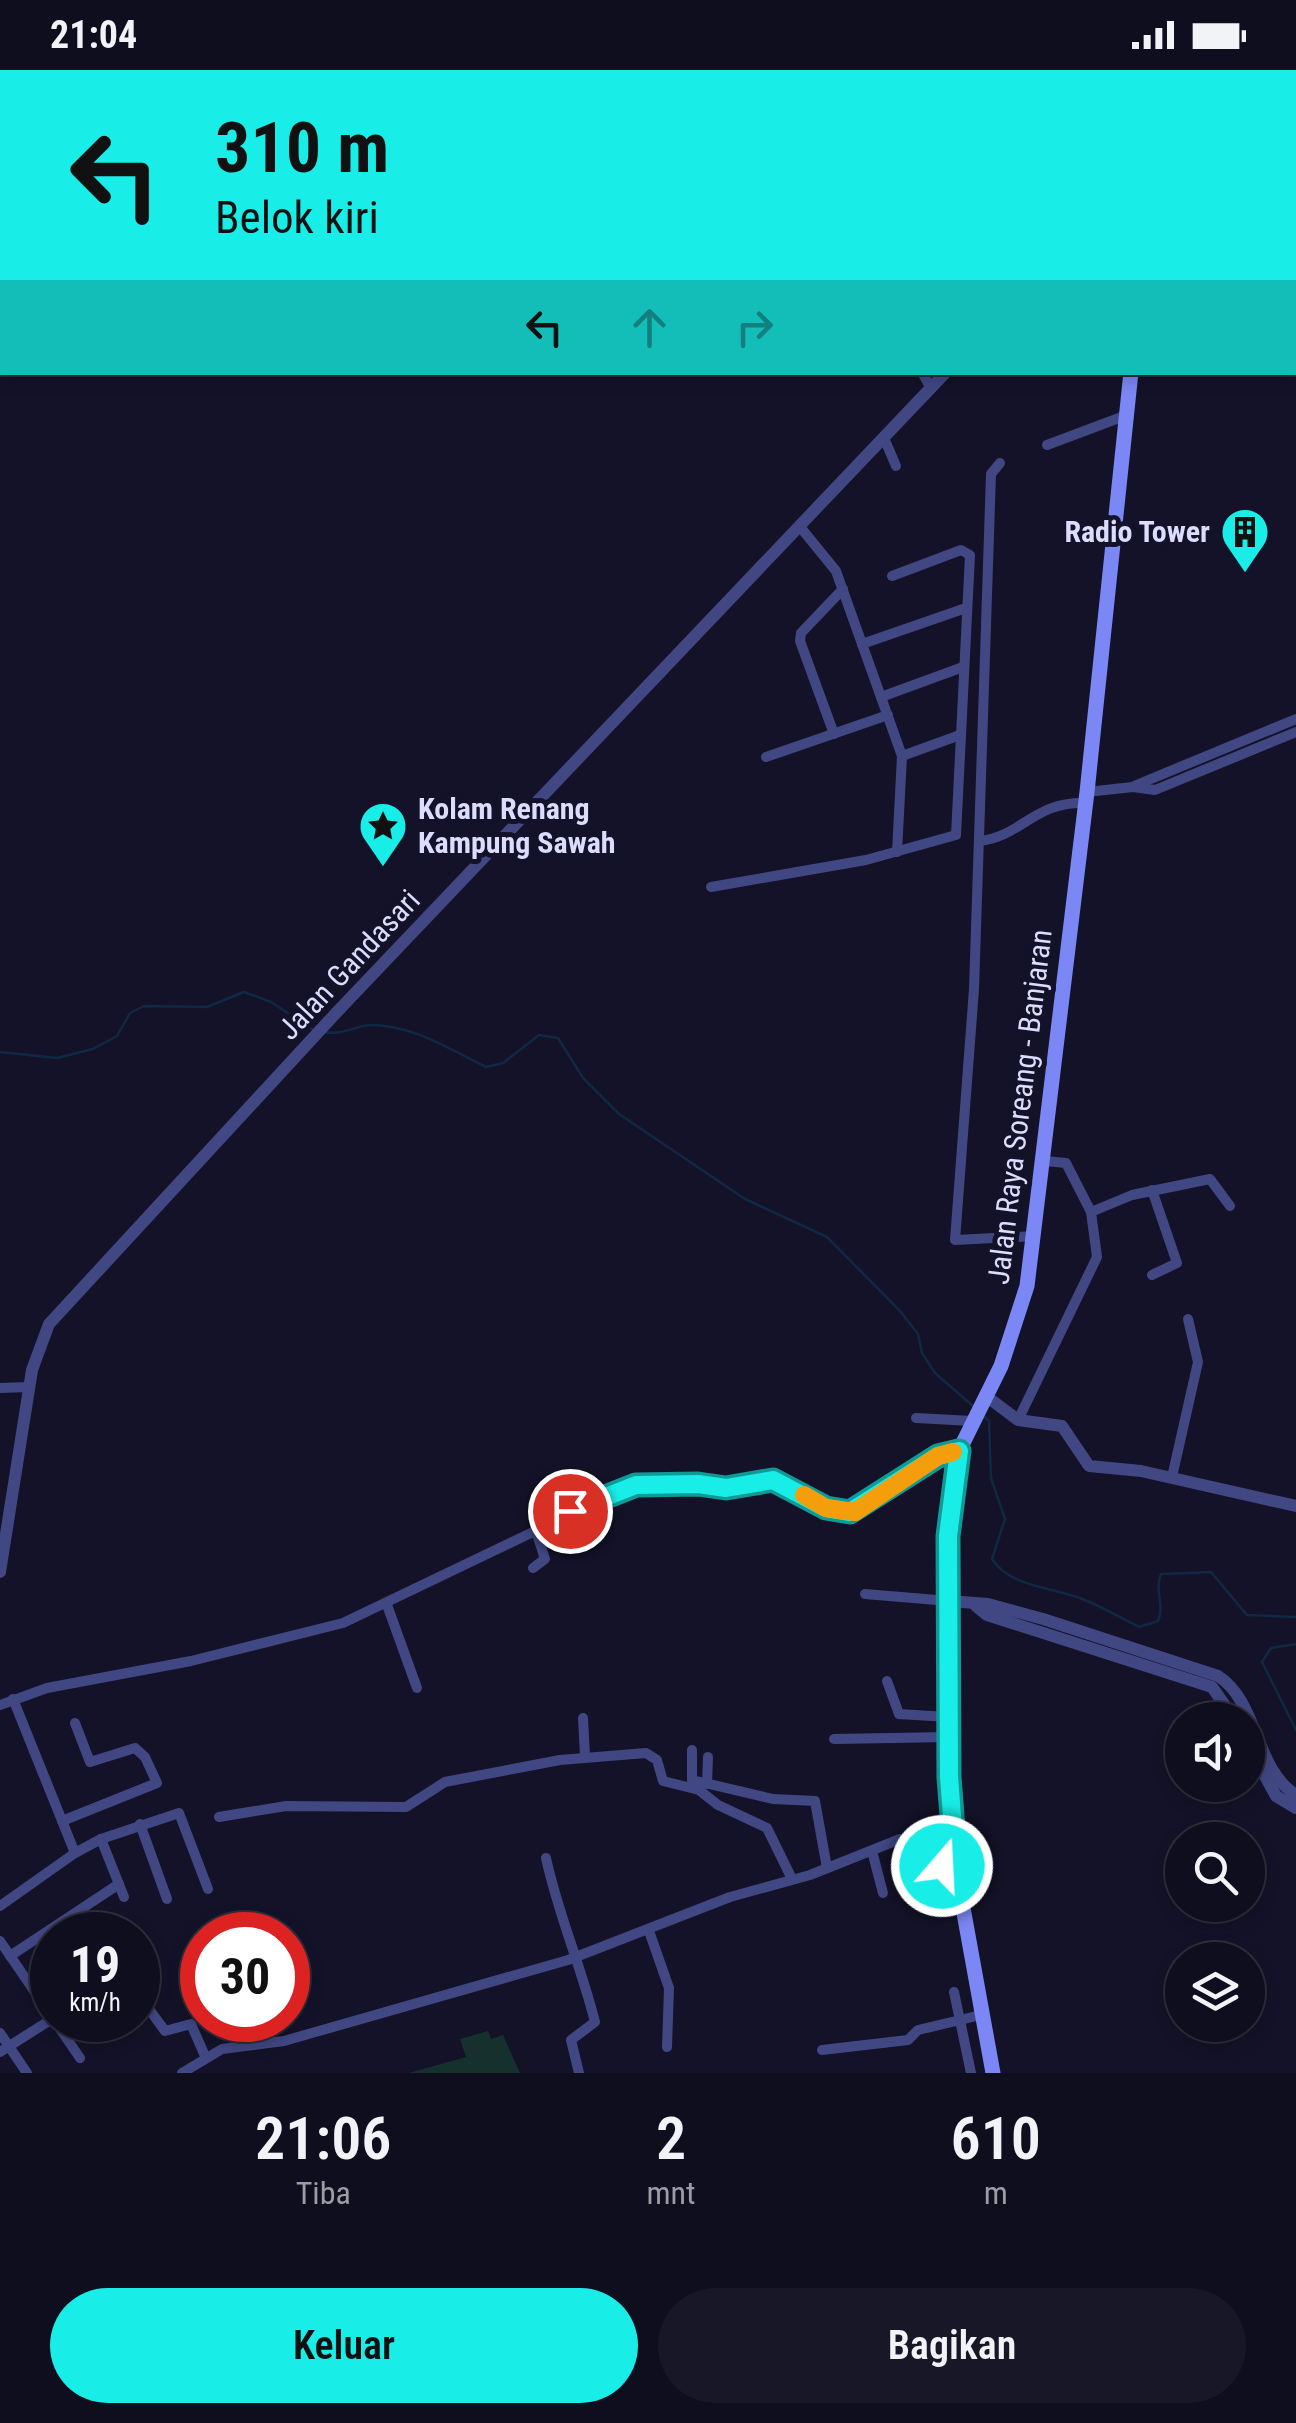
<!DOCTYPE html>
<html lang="id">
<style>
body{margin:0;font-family:"Roboto Condensed",sans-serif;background:#171727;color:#f1f3f6;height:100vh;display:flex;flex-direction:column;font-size:38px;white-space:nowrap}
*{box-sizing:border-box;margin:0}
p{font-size:32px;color:#9b9ca4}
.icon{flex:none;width:55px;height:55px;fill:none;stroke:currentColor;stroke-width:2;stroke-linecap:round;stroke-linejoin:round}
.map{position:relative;height:2003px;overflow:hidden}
.sheet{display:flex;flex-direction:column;background:#0e0e1e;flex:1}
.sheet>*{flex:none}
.hud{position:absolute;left:0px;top:0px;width:1298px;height:305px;box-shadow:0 5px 15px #0003,0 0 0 2px #2e2e3c;background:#18ede7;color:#111;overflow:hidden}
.fabs{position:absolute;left:1165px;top:1632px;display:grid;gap:20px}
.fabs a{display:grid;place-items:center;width:100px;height:100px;border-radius:50%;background:#0e0e1e;box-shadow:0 5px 15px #0003,0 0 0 2px #2e2e3c;font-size:50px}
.speed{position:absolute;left:30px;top:1842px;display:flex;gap:20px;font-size:50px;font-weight:700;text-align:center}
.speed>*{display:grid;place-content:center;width:130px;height:130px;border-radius:50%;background:#0e0e1e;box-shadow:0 5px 15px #0003,0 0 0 2px #2e2e3c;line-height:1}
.speed small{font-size:25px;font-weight:400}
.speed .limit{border:15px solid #d22;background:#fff;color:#111}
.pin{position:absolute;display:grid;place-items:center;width:85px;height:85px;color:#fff;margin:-42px;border:5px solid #fff;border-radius:50%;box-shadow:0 2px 10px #0007}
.me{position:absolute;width:110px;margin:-55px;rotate:19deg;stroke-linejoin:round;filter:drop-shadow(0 0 8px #0008)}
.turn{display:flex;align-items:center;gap:35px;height:210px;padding:0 50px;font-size:45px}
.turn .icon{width:130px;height:130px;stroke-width:2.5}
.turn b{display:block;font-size:70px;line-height:85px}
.lanes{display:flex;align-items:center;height:95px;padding:0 50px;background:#0003;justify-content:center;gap:50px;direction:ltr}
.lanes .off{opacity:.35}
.eta{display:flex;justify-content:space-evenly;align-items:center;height:170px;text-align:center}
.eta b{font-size:60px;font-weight:600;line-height:70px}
.button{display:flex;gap:20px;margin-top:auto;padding:20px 50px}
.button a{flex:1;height:115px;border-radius:60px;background:#18ede7;color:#111;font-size:40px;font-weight:600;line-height:115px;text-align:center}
.button a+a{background:#171727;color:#f1f3f6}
.status{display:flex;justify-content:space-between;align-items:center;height:70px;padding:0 50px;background:#0e0e1e;direction:ltr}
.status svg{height:28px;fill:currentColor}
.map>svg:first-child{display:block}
.green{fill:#16312d}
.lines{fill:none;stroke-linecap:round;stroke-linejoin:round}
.stream{stroke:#0f2944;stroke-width:2.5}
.minor{stroke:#414783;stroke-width:10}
.tertiary{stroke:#414783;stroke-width:12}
.secondary{stroke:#7b87f4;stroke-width:15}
.route-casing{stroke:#109a96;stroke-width:25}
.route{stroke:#18ede7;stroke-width:18}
.slow{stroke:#f59e0b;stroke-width:18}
.labels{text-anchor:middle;stroke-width:10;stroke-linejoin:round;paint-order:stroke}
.poi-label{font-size:30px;font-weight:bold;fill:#dcdcfc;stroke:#131228;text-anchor:end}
.street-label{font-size:30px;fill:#dcdcfc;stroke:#131228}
</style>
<div class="status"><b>21:04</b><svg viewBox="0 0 49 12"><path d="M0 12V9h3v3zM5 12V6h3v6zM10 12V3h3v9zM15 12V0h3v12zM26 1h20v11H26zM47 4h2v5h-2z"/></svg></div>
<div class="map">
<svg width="1296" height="2003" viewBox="0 0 1296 2003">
<rect width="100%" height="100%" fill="#131228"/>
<polygon class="green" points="488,1961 491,1969 503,1965 520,2003 409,2003 466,1987 460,1969"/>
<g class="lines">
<g class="stream">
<path d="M325,962c17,4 31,-7 47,-7 43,1 77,24 114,42l17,-4 36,-28 19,3 25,40 36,36 126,85 82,38 73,74 18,23 4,19 13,20 38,33"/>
<polyline points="0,982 57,988 93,979 117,966 130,943 144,936 207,937 244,922 271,932 312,959"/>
<path d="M983,1345l6,6 2,57 14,41 -13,40c18,28 59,28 88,39 20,8 40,19 59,29l19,-6c7,-16 -4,-30 3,-47l50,-2 36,43 49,2"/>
<polyline points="1296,1574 1271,1578 1262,1592 1296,1660"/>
</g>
<g class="minor">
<polyline points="1007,0 1007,2"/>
<polyline points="1085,0 1086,2"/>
<polyline points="1110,0 1110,2"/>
<polyline points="1289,0 1291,2"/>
<polyline points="1209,2 1216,0"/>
<polyline points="1295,9 1296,11"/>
<polyline points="1295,253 1296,253"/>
<polyline points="922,302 931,319"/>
<polyline points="884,368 896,396"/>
<polyline points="1047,375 1127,345"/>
<polyline points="1000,393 991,404 974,919 955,1170 1035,1166"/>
<polyline points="801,458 836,501 902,686 897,782"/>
<polyline points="862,574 966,538"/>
<polyline points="881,627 963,597"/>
<polyline points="834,664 800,571 801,563 843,519"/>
<polyline points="902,686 960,665"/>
<polyline points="766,687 888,645"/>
<polyline points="1134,716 1296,649"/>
<polyline points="1087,722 1133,717 1155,720 1296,662"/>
<path d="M979,771c43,-4 54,-40 107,-38"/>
<polyline points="711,817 866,790 956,765 970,485 961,480 892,506"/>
<polyline points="1045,1091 1066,1093 1091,1142"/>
<polyline points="1152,1205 1177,1193 1152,1120"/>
<polyline points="0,1318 29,1317"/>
<polyline points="916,1348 972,1351"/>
<polyline points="1018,1350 1097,1187 1091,1142 1132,1125 1210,1109 1230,1136"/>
<polyline points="1172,1407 1198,1292 1188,1249"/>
<polyline points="533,1498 545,1489 535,1458"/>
<polyline points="865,1524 949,1531"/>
<polyline points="387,1535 417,1618"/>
<polyline points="887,1611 899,1644 948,1647"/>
<polyline points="13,1629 75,1783 101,1769 179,1743 208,1819"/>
<polyline points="0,1635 47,1618 191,1591 343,1553 627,1417 669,1412 726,1419 773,1410 827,1438 850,1442 936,1387 959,1381"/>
<polyline points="583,1648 585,1686"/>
<polyline points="834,1669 948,1667"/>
<polyline points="692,1680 692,1710 773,1729 815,1731 827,1798"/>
<polyline points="707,1714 708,1687"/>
<polyline points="219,1747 286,1736 406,1737 445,1712 560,1690 646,1683 657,1690 663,1711 699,1720 718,1735 767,1758 792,1809"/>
<polyline points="62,1751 157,1713 145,1687 135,1678 90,1692 75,1653"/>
<polyline points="140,1754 167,1829"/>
<polyline points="101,1769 124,1827"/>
<polyline points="872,1781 883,1823"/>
<path d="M546,1788c12,56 35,108 49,164l-24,18 8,33"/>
<polyline points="0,1836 75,1783"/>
<polyline points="649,1861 669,1918 667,1977"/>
<polyline points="0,1871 80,1988"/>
<polyline points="10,1886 119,1814"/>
<polyline points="954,1922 971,2003"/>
<polyline points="138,1924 165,1961 191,1954 205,1986"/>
<polyline points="0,1963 27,2003"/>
<polyline points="822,1980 908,1970 918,1960 981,1945"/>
<polyline points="0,1982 52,1949"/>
<polyline points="182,2003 222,1979 284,1971 568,1890 730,1827 810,1805 900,1769 928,1773 942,1796 956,1798"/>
</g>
<g class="tertiary">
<polyline points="986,1326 1018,1350 1062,1356 1089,1396 1141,1401 1296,1436"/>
<polyline points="0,1502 32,1300 49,1254 336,943 946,302"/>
<path d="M949,1531l39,3 55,15 175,57c40,25 37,94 78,119"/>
<polyline points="976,1536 987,1545 1212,1617 1235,1650"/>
<polyline points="1248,1675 1276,1726 1296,1738"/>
</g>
<g class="secondary">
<polyline points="1161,2 1161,0"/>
<polyline points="993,2003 954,1788 948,1667 949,1437 959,1381 1001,1296 1027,1216 1087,722 1131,302"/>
</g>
</g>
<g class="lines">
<g class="route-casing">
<polyline id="route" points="570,1441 636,1415 698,1414 726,1418 773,1410 826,1438 850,1442 938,1386 959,1381 948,1466 949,1707 956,1798 942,1796"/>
</g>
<use href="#route" class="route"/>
<polyline class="slow" points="804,1425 826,1438 855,1442 938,1386 953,1382"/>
</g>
<defs>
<g id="building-pin" transform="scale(2.5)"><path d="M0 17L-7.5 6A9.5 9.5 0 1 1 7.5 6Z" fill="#18ede7" stroke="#131228"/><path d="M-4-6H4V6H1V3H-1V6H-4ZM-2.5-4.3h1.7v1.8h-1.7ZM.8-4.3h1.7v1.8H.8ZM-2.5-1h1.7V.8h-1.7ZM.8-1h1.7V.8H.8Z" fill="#111"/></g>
<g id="sight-pin" transform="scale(2.5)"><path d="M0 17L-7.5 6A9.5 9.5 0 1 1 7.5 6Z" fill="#18ede7" stroke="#131228"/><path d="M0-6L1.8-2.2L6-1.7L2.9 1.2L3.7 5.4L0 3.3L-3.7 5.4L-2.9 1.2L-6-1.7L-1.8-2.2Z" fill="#111"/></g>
</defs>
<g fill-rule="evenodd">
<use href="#building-pin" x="1245" y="462"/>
<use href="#sight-pin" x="383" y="756"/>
</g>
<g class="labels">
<g class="poi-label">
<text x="1210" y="472">Radio Tower</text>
<text x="418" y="749" text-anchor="start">Kolam Renang<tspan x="418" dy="34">Kampung Sawah</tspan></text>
</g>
<g class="street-label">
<text transform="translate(349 895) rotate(-47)" y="10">Jalan Gandasari</text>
<text transform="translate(1020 1037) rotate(-83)" y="10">Jalan Raya Soreang - Banjaran</text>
</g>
</g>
</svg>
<div class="fabs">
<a><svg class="icon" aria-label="sound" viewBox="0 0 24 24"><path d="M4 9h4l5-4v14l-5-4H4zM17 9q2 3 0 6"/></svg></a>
<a><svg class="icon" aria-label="search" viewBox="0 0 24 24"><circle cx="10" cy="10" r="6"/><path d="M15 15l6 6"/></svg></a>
<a><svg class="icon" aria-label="layers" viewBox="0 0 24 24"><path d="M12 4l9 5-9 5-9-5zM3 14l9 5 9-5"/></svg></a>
</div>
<div class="speed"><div>19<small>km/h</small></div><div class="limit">30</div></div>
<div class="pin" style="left:570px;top:1441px;background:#d93025"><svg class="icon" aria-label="arrive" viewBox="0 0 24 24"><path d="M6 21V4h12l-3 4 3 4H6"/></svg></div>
<svg class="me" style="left:942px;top:1796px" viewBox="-20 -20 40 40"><circle r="17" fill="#18ede7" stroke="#fff" stroke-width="3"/><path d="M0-11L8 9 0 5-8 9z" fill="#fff"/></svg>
<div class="hud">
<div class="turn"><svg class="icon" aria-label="left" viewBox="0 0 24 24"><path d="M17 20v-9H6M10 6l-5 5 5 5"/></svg><div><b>310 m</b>Belok kiri</div></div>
<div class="lanes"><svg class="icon" aria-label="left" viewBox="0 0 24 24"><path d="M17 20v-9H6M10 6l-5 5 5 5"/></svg><svg class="icon off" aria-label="ahead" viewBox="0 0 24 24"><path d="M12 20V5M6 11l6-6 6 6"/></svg><svg class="icon off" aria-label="right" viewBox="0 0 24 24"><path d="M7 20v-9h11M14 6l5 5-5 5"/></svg></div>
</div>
</div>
<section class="sheet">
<div class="eta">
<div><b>21:06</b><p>Tiba</p></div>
<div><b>2</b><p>mnt</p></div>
<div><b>610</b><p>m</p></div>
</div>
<div class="button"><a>Keluar</a><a>Bagikan</a></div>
</section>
